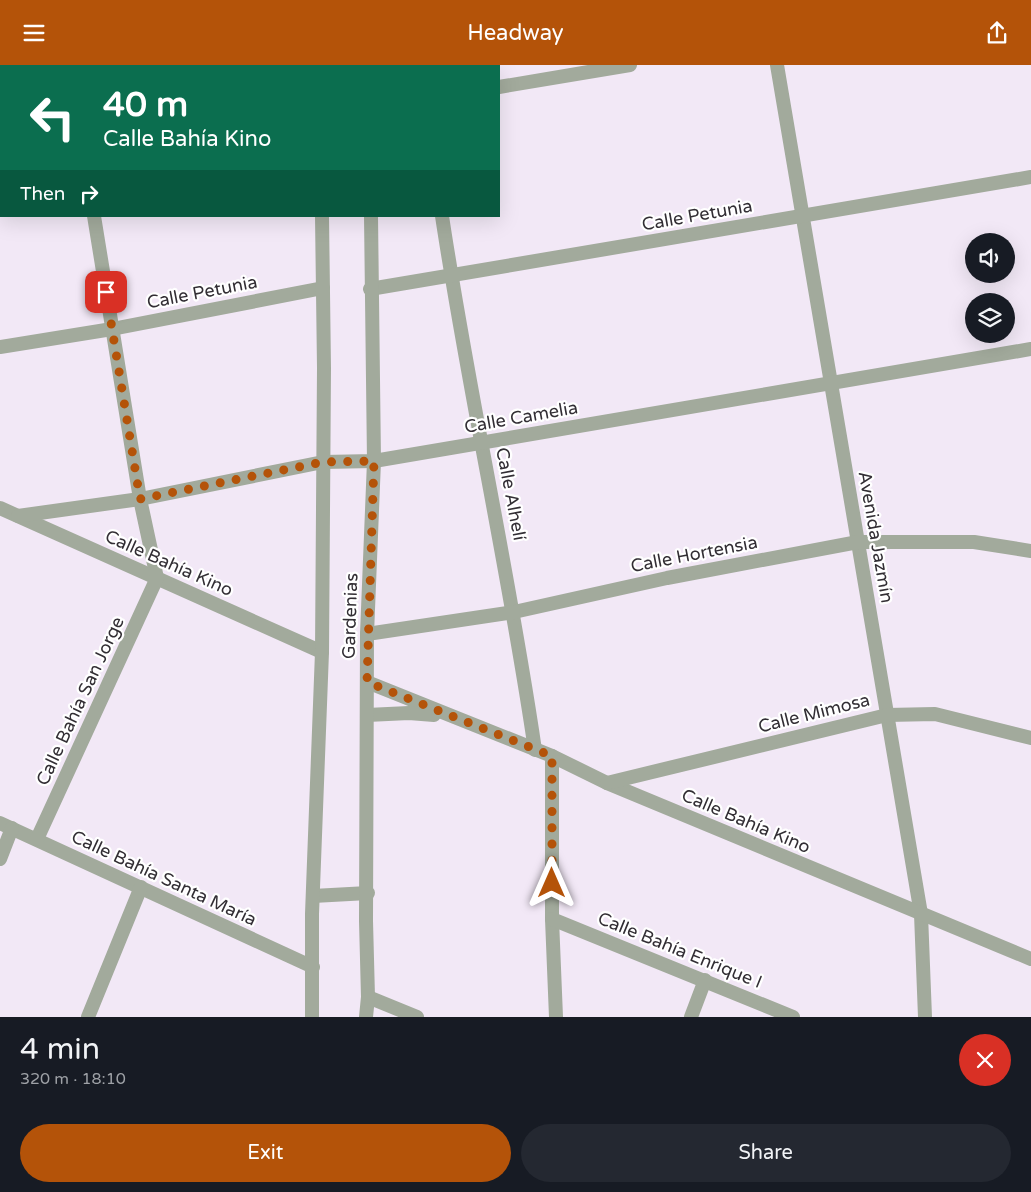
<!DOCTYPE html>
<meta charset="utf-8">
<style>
body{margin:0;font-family:"Varela Round",sans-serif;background:#242831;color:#f1f3f6;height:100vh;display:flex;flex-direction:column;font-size:19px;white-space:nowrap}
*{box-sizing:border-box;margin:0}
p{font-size:16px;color:#9ea1a6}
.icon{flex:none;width:28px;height:28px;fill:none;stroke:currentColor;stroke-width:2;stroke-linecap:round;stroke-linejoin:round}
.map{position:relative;height:952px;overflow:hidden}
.details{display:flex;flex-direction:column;background:#171b24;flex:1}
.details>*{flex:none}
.banner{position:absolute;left:0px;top:0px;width:500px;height:152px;box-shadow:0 5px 20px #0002;background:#0b6e4f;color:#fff;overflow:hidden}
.buttons{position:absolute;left:965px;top:168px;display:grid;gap:10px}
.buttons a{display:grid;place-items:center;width:50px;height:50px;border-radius:50%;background:#171b24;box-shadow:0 5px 20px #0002;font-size:25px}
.pin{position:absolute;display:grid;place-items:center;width:42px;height:42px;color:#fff;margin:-21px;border-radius:10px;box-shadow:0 2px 8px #0006}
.me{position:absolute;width:55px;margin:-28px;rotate:0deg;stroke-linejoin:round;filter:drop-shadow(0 0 4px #0008)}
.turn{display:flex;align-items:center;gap:18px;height:105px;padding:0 20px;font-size:22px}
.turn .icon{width:65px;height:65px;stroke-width:2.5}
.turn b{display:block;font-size:35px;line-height:42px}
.then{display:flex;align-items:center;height:48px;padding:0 20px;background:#0003;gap:10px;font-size:19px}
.round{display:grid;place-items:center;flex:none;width:52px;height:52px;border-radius:26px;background:#242831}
.headline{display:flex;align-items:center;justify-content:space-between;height:85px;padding:0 20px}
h1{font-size:30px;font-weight:600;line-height:38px}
.button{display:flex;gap:10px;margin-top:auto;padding:10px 20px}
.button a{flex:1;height:58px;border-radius:30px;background:#b45309;color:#fff;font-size:20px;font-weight:600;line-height:58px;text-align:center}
.button a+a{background:#242831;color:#f1f3f6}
header{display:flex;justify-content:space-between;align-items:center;height:65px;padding:0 20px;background:#b45309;color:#fff;font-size:22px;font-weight:600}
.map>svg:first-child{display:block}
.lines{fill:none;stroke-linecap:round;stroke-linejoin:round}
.minor{stroke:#a2aa9c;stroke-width:14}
.tertiary{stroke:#a2aa9c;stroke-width:14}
.route{stroke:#b45309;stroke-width:9;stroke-dasharray:0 16.2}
.labels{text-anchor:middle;stroke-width:4.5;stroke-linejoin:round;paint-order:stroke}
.street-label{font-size:18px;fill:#322e34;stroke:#fff}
</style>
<header><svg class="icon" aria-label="menu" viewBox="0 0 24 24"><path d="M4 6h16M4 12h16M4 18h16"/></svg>Headway<svg class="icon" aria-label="share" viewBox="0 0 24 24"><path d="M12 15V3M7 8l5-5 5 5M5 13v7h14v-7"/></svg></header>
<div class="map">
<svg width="1031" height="952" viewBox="0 0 1031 952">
<rect width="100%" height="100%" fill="#f2e8f6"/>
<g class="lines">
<g class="minor">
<polyline points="69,0 69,1"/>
<polyline points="419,0 419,1"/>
<polyline points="777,0 921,849 925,952"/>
<polyline points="499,22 630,0"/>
<polyline points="0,110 1,109"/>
<path d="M442,151c27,179 67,355 93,534"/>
<polyline points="370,224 1031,112"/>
<polyline points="0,282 112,264 323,223"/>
<polyline points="0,443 322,587"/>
<polyline points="18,451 140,434 323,397 374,396 1031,284"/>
<polyline points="367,569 514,547 667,513 858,477 974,477 1031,486"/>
<polyline points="367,617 552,691 607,718 1031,894"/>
<polyline points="367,650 409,648 434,650"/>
<polyline points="552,691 552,854 556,952"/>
<polyline points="607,718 887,650 935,649 1031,673"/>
<polyline points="0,758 313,902"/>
<polyline points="37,774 157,513 140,434 94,151"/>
<polyline points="0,794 12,763"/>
<polyline points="552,854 793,952"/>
<polyline points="368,932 417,952"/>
<polyline points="88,952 141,822"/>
<polyline points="691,952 705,915"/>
</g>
<g class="tertiary">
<polyline points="374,0 374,1"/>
<polyline points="321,1 321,0"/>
<polyline points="313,831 368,828"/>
<polyline points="312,952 312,849 322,587 324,303 322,151"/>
<polyline points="366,952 368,932 366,856 367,569 374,396 371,151"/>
</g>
</g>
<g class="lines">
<polyline class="route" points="106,227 140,434 323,397 374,396 367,617 552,691 552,818"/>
</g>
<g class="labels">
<g class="street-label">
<text transform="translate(697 150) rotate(-10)" y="6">Calle Petunia</text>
<text transform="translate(202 227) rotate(-11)" y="6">Calle Petunia</text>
<text transform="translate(521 352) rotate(-10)" y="6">Calle Camelia</text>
<text transform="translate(511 429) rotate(79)" y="6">Calle Alhelí</text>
<text transform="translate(876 472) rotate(80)" y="6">Avenida Jazmín</text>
<text transform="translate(694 489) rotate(-11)" y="6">Calle Hortensia</text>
<text transform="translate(169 498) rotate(24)" y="6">Calle Bahía Kino</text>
<text transform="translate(350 551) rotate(-88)" y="6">Gardenias</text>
<text transform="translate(80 636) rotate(-65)" y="6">Calle Bahía San Jorge</text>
<text transform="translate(814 648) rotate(-14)" y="6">Calle Mimosa</text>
<text transform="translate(746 756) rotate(23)" y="6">Calle Bahía Kino</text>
<text transform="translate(164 813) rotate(25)" y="6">Calle Bahía Santa María</text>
<text transform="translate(680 885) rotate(22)" y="6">Calle Bahía Enrique I</text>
</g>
</g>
</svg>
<div class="buttons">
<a><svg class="icon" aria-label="sound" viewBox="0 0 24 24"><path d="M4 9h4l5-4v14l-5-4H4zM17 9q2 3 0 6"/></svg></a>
<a><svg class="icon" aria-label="layers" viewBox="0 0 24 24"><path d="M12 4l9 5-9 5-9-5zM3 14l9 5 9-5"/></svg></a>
</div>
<div class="pin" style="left:106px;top:227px;background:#d93025"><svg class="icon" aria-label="arrive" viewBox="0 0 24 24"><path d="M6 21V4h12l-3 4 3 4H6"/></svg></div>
<svg class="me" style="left:552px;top:818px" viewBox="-20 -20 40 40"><path d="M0-17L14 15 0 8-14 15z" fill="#b45309" stroke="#fff" stroke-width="4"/></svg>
<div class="banner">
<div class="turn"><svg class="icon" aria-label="left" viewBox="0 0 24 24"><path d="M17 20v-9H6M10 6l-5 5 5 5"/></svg><div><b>40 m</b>Calle Bahía Kino</div></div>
<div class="then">Then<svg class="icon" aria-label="right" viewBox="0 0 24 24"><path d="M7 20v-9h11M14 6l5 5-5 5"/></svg></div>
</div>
</div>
<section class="details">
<div class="headline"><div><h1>4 min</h1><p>320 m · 18:10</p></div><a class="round" style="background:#d93025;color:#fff"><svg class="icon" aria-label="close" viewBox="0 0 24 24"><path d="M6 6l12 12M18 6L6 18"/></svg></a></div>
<div class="button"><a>Exit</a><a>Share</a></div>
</section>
